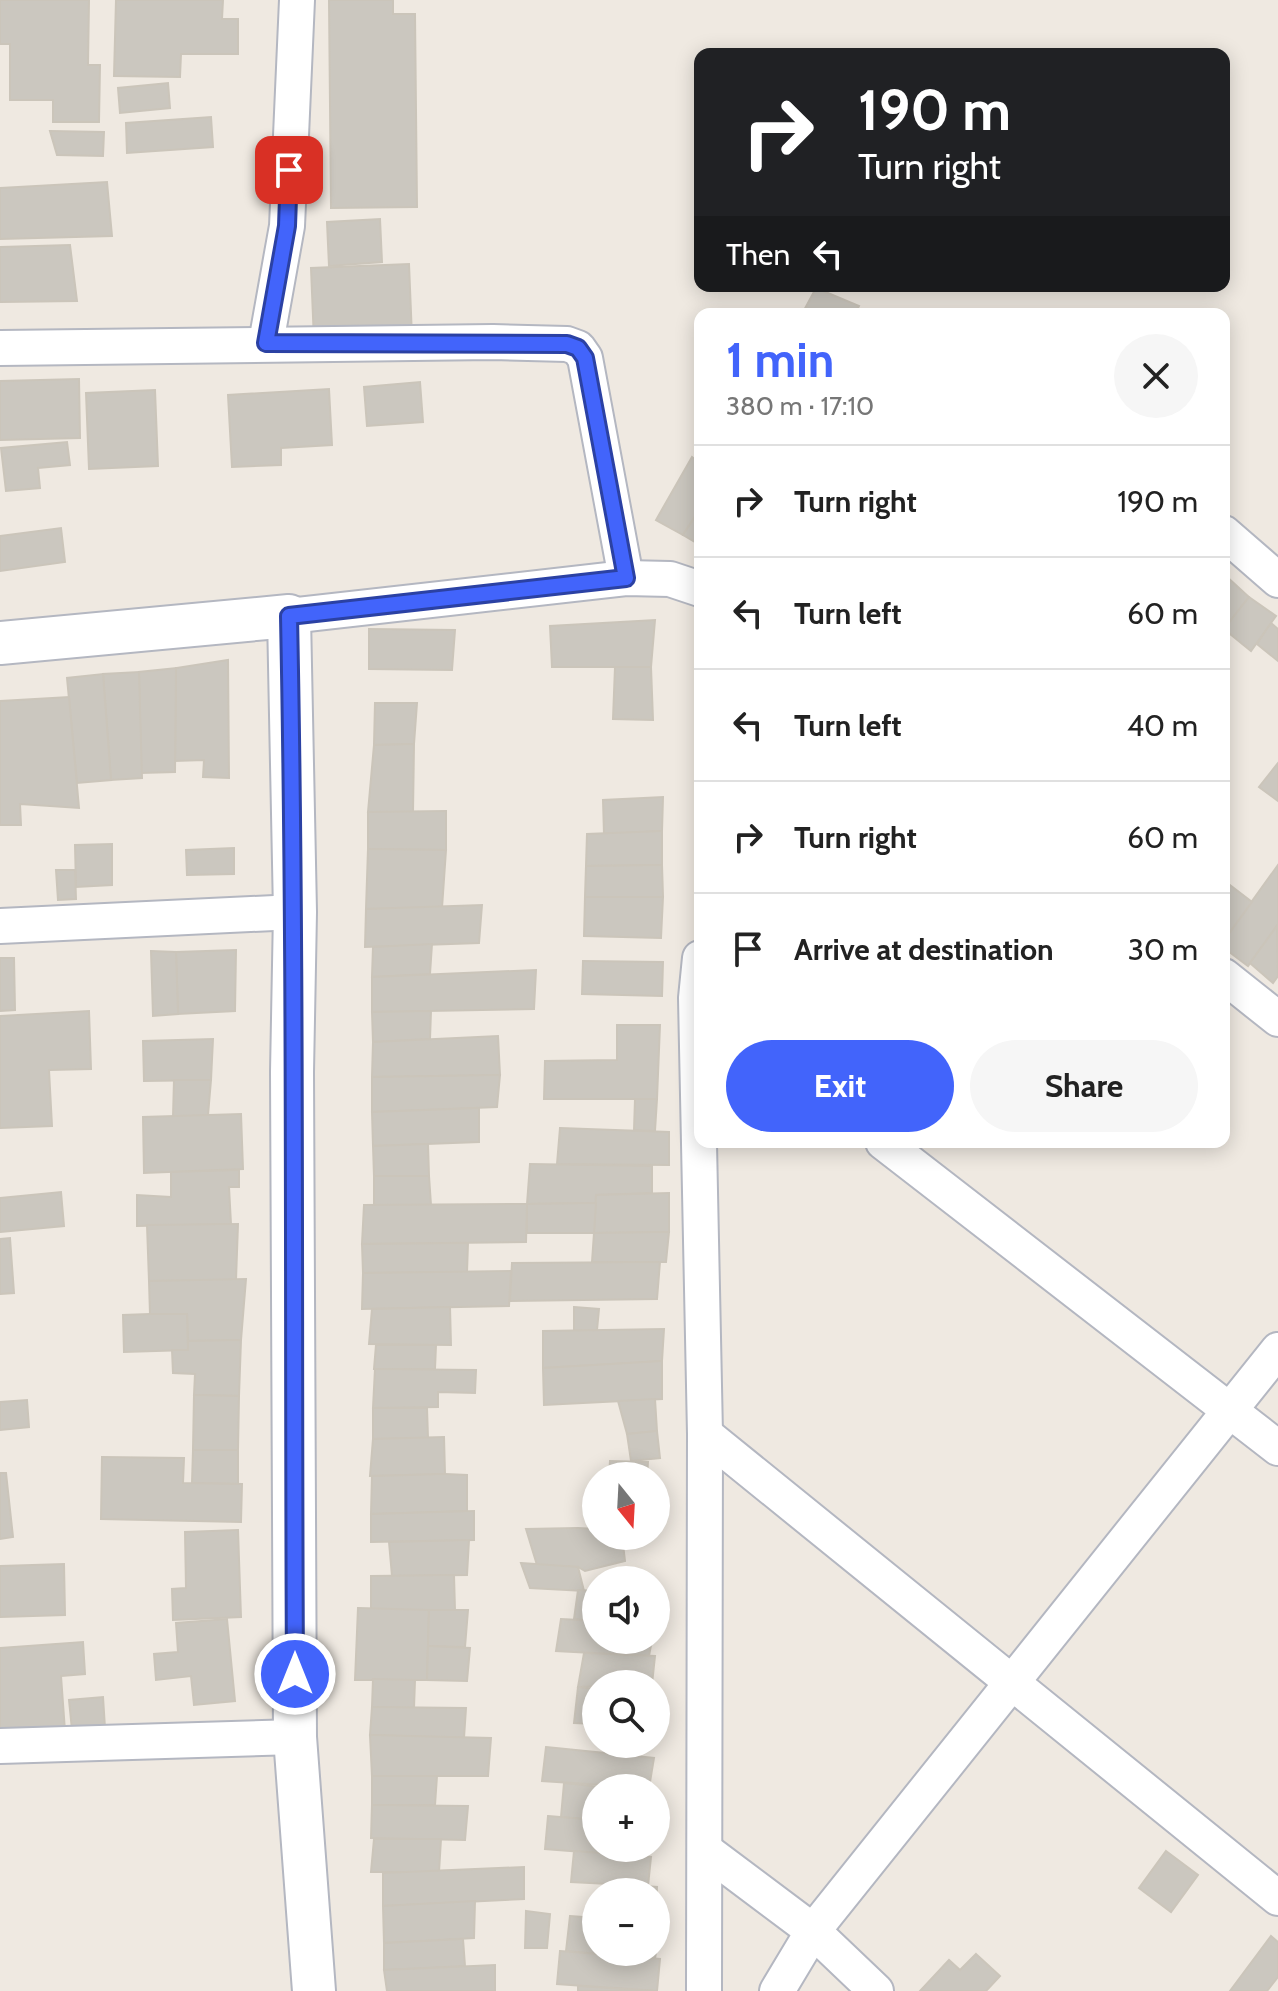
<!DOCTYPE html>
<meta charset="utf-8">
<style>
body{margin:0;font-family:Cabin,sans-serif;background:#f6f6f6;color:#222;height:100vh;display:flex;flex-direction:column;font-size:30px;white-space:nowrap}
*{box-sizing:border-box;margin:0}
p{font-size:26px;color:#767676}
.icon{flex:none;width:44px;height:44px;fill:none;stroke:currentColor;stroke-width:2;stroke-linecap:round;stroke-linejoin:round}
.map{position:relative;flex:1;overflow:hidden}
.details{position:absolute;left:694px;top:308px;width:536px;height:840px;display:flex;flex-direction:column;background:#fff;border-radius:16px;box-shadow:0 4px 20px #0003}
.details>*{flex:none}
.banner{position:absolute;left:694px;top:48px;width:536px;height:244px;border-radius:16px;box-shadow:0 4px 20px #0003;background:#202124;color:#fff;overflow:hidden}
.needle{width:52px;rotate:162deg}
.controls{position:absolute;left:582px;top:1462px;display:grid;gap:16px}
.controls a{display:grid;place-items:center;width:88px;height:88px;border-radius:50%;background:#fff;box-shadow:0 4px 20px #0003;font-size:40px}
.pin{position:absolute;display:grid;place-items:center;width:68px;height:68px;color:#fff;margin:-34px;border-radius:16px;box-shadow:0 4px 12px #0006}
.me{position:absolute;width:88px;margin:-44px;rotate:0deg;stroke-linejoin:round;filter:drop-shadow(0 0 6px #0008)}
.turn{display:flex;align-items:center;gap:28px;height:168px;padding:0 32px;font-size:36px}
.turn .icon{width:104px;height:104px;stroke-width:2.5}
.turn b{display:block;font-size:56px;line-height:68px}
.then{display:flex;align-items:center;height:76px;padding:0 32px;background:#0003;gap:16px;font-size:30px}
.round{display:grid;place-items:center;flex:none;width:84px;height:84px;border-radius:42px;background:#f6f6f6}
.head{display:flex;align-items:center;justify-content:space-between;height:136px;padding:0 32px}
h1{font-size:48px;font-weight:700;line-height:60px;color:#4264fb}
.action{display:flex;gap:16px;margin-top:auto;padding:16px 32px}
.action a{flex:1;height:92px;border-radius:48px;background:#4264fb;color:#fff;font-size:32px;font-weight:700;line-height:92px;text-align:center}
.action a+a{background:#f6f6f6;color:#222}
ul{padding:0;list-style:none}
li{display:flex;align-items:center;gap:24px;height:112px;padding:0 32px;border-top:2px solid #e0e0e0}
li div{flex:1}
li b{display:block;font-size:30px}
li em{font-style:normal}
.map>svg:first-child{display:block}
.building{fill:#cbc7bf;stroke:#cbc5ba;stroke-width:2}
.lines{fill:none;stroke-linecap:round;stroke-linejoin:round}
.minor-casing{stroke:#b4b7c1;stroke-width:38}
.tertiary-casing{stroke:#b4b7c1;stroke-width:46}
.minor{stroke:#fff;stroke-width:34}
.tertiary{stroke:#fff;stroke-width:42}
.route-casing{stroke:#2b41a3;stroke-width:20}
.route{stroke:#4264fb;stroke-width:14}
</style>
<div class="map">
<svg width="1278" height="1991" viewBox="0 0 1278 1991">
<rect width="100%" height="100%" fill="#efe9e1"/>
<g class="building">
<polygon points="0,0 89,0 88,65 100,65 99,122 53,122 53,100 10,100 10,44 0,44"/>
<polygon points="116,0 223,0 222,19 238,19 238,54 181,54 180,77 114,76"/>
<polygon points="329,0 393,0 393,14 415,14 417,207 331,208"/>
<polygon points="168,83 170,108 120,113 118,88"/>
<polygon points="211,117 213,147 127,153 126,123"/>
<polygon points="50,131 104,132 103,156 57,155"/>
<polygon points="107,182 112,236 0,239 0,188"/>
<polygon points="380,219 382,262 329,266 327,222"/>
<polygon points="70,245 77,301 0,302 0,247"/>
<polygon points="409,264 412,337 314,341 311,268"/>
<polygon points="816,288 859,306 855,314 802,314"/>
<polygon points="79,379 80,438 0,440 0,381"/>
<polygon points="420,382 423,422 367,426 364,387"/>
<polygon points="329,389 332,445 281,448 281,465 232,467 228,395"/>
<polygon points="155,390 158,466 89,469 86,393"/>
<polygon points="67,442 70,465 38,468 40,488 6,491 1,448"/>
<polygon points="692,457 700,463 700,509 683,535 656,520"/>
<polygon points="700,509 700,545 683,535"/>
<polygon points="61,528 65,562 0,571 0,536"/>
<polygon points="1226,576 1249,597 1224,629 1224,579"/>
<polygon points="1249,597 1276,616 1251,651 1224,629"/>
<polygon points="655,620 651,667 552,667 550,626"/>
<polygon points="1271,623 1278,629 1278,661 1257,644"/>
<polygon points="369,629 455,630 452,670 369,669"/>
<polygon points="228,660 229,778 203,777 204,760 175,761 176,668"/>
<polygon points="615,667 651,667 653,720 613,719"/>
<polygon points="176,668 175,772 141,773 139,672"/>
<polygon points="139,672 142,778 111,780 103,674"/>
<polygon points="103,674 111,780 77,783 67,678"/>
<polygon points="69,697 79,808 20,804 21,825 0,825 0,701"/>
<polygon points="375,703 417,703 414,744 374,745"/>
<polygon points="414,744 413,813 368,812 374,745"/>
<polygon points="1278,763 1278,801 1259,787"/>
<polygon points="663,797 662,831 604,834 603,800"/>
<polygon points="446,811 446,850 368,849 368,812"/>
<polygon points="662,831 662,865 586,866 587,834"/>
<polygon points="112,844 112,885 76,887 75,845"/>
<polygon points="234,848 234,874 187,875 186,850"/>
<polygon points="368,849 446,850 442,908 366,909"/>
<polygon points="662,865 663,897 585,897 586,866"/>
<polygon points="1278,865 1278,924 1248,966 1224,948 1224,940"/>
<polygon points="56,870 75,870 76,899 58,900"/>
<polygon points="1226,882 1252,902 1224,940 1224,885"/>
<polygon points="585,897 663,897 661,938 584,936"/>
<polygon points="482,905 479,943 365,947 366,909"/>
<polygon points="1277,926 1278,976 1273,983 1250,963"/>
<polygon points="432,944 430,974 372,977 373,947"/>
<polygon points="236,950 235,1011 178,1014 176,952"/>
<polygon points="151,951 176,952 178,1014 153,1016"/>
<polygon points="0,958 14,958 15,1010 0,1011"/>
<polygon points="583,961 663,962 662,996 582,994"/>
<polygon points="536,970 534,1009 372,1012 372,977"/>
<polygon points="89,1011 91,1069 49,1070 52,1126 0,1128 0,1016"/>
<polygon points="431,1011 430,1039 373,1042 372,1012"/>
<polygon points="617,1025 660,1025 657,1099 544,1099 545,1061 617,1060"/>
<polygon points="498,1036 500,1075 372,1077 373,1042"/>
<polygon points="213,1039 211,1080 144,1081 143,1041"/>
<polygon points="500,1075 497,1107 372,1112 372,1077"/>
<polygon points="174,1080 211,1080 208,1115 173,1117"/>
<polygon points="635,1099 657,1099 655,1131 634,1130"/>
<polygon points="479,1108 479,1142 373,1146 372,1112"/>
<polygon points="241,1114 243,1169 144,1173 143,1117"/>
<polygon points="560,1128 669,1132 669,1165 557,1164"/>
<polygon points="428,1144 429,1176 374,1176 373,1146"/>
<polygon points="530,1164 652,1166 652,1193 596,1195 596,1203 527,1204"/>
<polygon points="239,1170 239,1187 229,1187 231,1224 137,1226 137,1195 171,1197 171,1172"/>
<polygon points="374,1176 429,1176 431,1205 374,1205"/>
<polygon points="61,1192 64,1226 0,1232 0,1198"/>
<polygon points="669,1193 669,1232 594,1233 596,1195"/>
<polygon points="596,1203 594,1233 527,1233 527,1204"/>
<polygon points="527,1204 526,1242 362,1244 364,1205"/>
<polygon points="238,1224 236,1280 149,1281 147,1225"/>
<polygon points="669,1232 666,1262 592,1262 594,1233"/>
<polygon points="10,1238 14,1293 0,1294 0,1239"/>
<polygon points="468,1243 467,1272 363,1273 362,1244"/>
<polygon points="660,1262 657,1299 510,1301 512,1263"/>
<polygon points="511,1271 509,1306 362,1309 363,1273"/>
<polygon points="246,1279 241,1340 188,1341 187,1314 150,1314 149,1281"/>
<polygon points="450,1307 451,1345 369,1344 372,1309"/>
<polygon points="574,1307 599,1309 597,1330 574,1331"/>
<polygon points="150,1314 187,1314 188,1350 124,1352 123,1315"/>
<polygon points="664,1329 662,1361 543,1368 543,1331"/>
<polygon points="241,1340 239,1396 194,1395 195,1374 173,1373 172,1350 188,1350 188,1341"/>
<polygon points="376,1345 436,1345 435,1369 374,1369"/>
<polygon points="662,1361 662,1399 544,1405 543,1368"/>
<polygon points="375,1369 476,1370 475,1393 438,1392 438,1407 373,1408"/>
<polygon points="194,1395 239,1396 238,1450 193,1450"/>
<polygon points="655,1399 657,1431 627,1434 618,1401"/>
<polygon points="27,1400 29,1427 0,1430 0,1402"/>
<polygon points="373,1408 427,1408 428,1438 373,1439"/>
<polygon points="657,1431 660,1458 631,1461 627,1434"/>
<polygon points="444,1437 445,1474 370,1476 373,1439"/>
<polygon points="193,1450 238,1450 238,1484 192,1483"/>
<polygon points="102,1457 184,1458 183,1483 242,1484 241,1522 101,1519"/>
<polygon points="610,1461 648,1462 647,1476 609,1476"/>
<polygon points="0,1473 6,1473 13,1537 0,1539"/>
<polygon points="445,1474 467,1475 467,1511 371,1514 372,1476"/>
<polygon points="474,1511 474,1540 371,1542 371,1514"/>
<polygon points="578,1528 596,1529 596,1536 622,1536 625,1561 585,1571 578,1567 537,1565 526,1529"/>
<polygon points="238,1530 241,1617 173,1620 172,1589 186,1588 185,1532"/>
<polygon points="469,1540 467,1575 392,1576 389,1542"/>
<polygon points="521,1563 578,1567 584,1591 530,1588"/>
<polygon points="64,1564 65,1615 0,1617 0,1566"/>
<polygon points="454,1575 455,1611 371,1610 371,1576"/>
<polygon points="578,1590 596,1591 596,1621 574,1619"/>
<polygon points="358,1608 429,1610 427,1680 355,1680"/>
<polygon points="429,1610 468,1610 465,1647 428,1646"/>
<polygon points="227,1619 235,1701 194,1705 191,1676 156,1680 154,1654 178,1652 176,1623"/>
<polygon points="561,1619 596,1621 596,1640 652,1640 649,1656 556,1651"/>
<polygon points="83,1642 85,1674 61,1676 65,1731 0,1735 0,1648"/>
<polygon points="428,1646 470,1648 467,1681 427,1680"/>
<polygon points="584,1653 655,1656 652,1684 578,1687"/>
<polygon points="373,1679 415,1680 414,1708 372,1707"/>
<polygon points="578,1687 596,1689 596,1724 574,1723"/>
<polygon points="103,1697 105,1728 72,1730 69,1700"/>
<polygon points="372,1707 466,1708 464,1738 370,1735"/>
<polygon points="370,1735 491,1738 488,1776 372,1776"/>
<polygon points="546,1747 654,1758 649,1788 542,1781"/>
<polygon points="372,1776 437,1776 435,1805 372,1805"/>
<polygon points="564,1783 610,1788 596,1788 596,1820 561,1817"/>
<polygon points="372,1805 468,1806 465,1840 371,1838"/>
<polygon points="548,1816 596,1820 596,1848 635,1848 634,1856 545,1849"/>
<polygon points="374,1839 441,1839 439,1872 371,1872"/>
<polygon points="574,1851 651,1857 648,1886 571,1882"/>
<polygon points="1166,1851 1198,1875 1171,1912 1139,1888"/>
<polygon points="524,1867 524,1899 383,1906 383,1873"/>
<polygon points="616,1884 657,1887 656,1906 656,1892 615,1892"/>
<polygon points="475,1901 474,1938 384,1943 383,1906"/>
<polygon points="526,1911 550,1914 547,1948 525,1948"/>
<polygon points="570,1916 596,1918 596,1952 656,1952 655,1959 566,1951"/>
<polygon points="1271,1936 1278,1942 1278,1977 1267,1991 1230,1991"/>
<polygon points="463,1939 465,1966 384,1970 384,1943"/>
<polygon points="560,1951 660,1959 657,1991 557,1984"/>
<polygon points="976,1954 1000,1976 986,1991 920,1991 949,1960 960,1970"/>
<polygon points="495,1965 495,1991 387,1991 384,1970"/>
<polygon points="578,1986 656,1991 578,1991"/>
</g>
<g class="lines">
<g class="minor-casing">
<g id="minor">
<polyline points="266,343 287,226 297,0"/>
<polyline points="0,348 493,342 567,344 578,348 585,358 626,578"/>
<polyline points="1224,533 1278,580"/>
<polyline points="289,616 626,578 670,579 700,589"/>
<polyline points="0,926 295,912"/>
<polyline points="700,958 696,998 705,1434 704,1991"/>
<polyline points="1224,976 1278,1019"/>
<polyline points="883,1142 1278,1448"/>
<polyline points="705,1434 1278,1898"/>
<polyline points="0,1746 295,1737"/>
<polyline points="705,1850 813,1931 876,1991"/>
<polyline points="777,1991 813,1931 1278,1350"/>
</g>
</g>
<g class="tertiary-casing">
<polyline id="tertiary" points="0,643 289,616 295,912 292,1072 295,1737 314,1991"/>
</g>
<use href="#minor" class="minor"/>
<use href="#tertiary" class="tertiary"/>
</g>
<g class="lines">
<g class="route-casing">
<path id="route" d="M289,170l-2,56 -21,117 301,1 11,4 7,10 41,220 -337,38c7,353 4,705 6,1058"/>
</g>
<use href="#route" class="route"/>
</g>
</svg>
<div class="controls">
<a><svg class="needle" viewBox="-14 -14 28 28"><path d="M0-13l5 13h-10z" fill="#e53935"/><path d="M0 13l5-13h-10z" fill="#767676"/></svg></a>
<a><svg class="icon" aria-label="sound" viewBox="0 0 24 24"><path d="M4 9h4l5-4v14l-5-4H4zM17 9q2 3 0 6"/></svg></a>
<a><svg class="icon" aria-label="search" viewBox="0 0 24 24"><circle cx="10" cy="10" r="6"/><path d="M15 15l6 6"/></svg></a>
<a>+</a>
<a>−</a>
</div>
<div class="pin" style="left:289px;top:170px;background:#d93025"><svg class="icon" aria-label="arrive" viewBox="0 0 24 24"><path d="M6 21V4h12l-3 4 3 4H6"/></svg></div>
<svg class="me" style="left:295px;top:1674px" viewBox="-20 -20 40 40"><circle r="17" fill="#4264fb" stroke="#fff" stroke-width="3"/><path d="M0-11L8 9 0 5-8 9z" fill="#fff"/></svg>
<div class="banner">
<div class="turn"><svg class="icon" aria-label="right" viewBox="0 0 24 24"><path d="M7 20v-9h11M14 6l5 5-5 5"/></svg><div><b>190 m</b>Turn right</div></div>
<div class="then">Then<svg class="icon" aria-label="left" viewBox="0 0 24 24"><path d="M17 20v-9H6M10 6l-5 5 5 5"/></svg></div>
</div>
<section class="details">
<div class="head"><div><h1>1 min</h1><p>380 m · 17:10</p></div><a class="round"><svg class="icon" aria-label="close" viewBox="0 0 24 24"><path d="M6 6l12 12M18 6L6 18"/></svg></a></div>
<ul>
<li><svg class="icon" aria-label="right" viewBox="0 0 24 24"><path d="M7 20v-9h11M14 6l5 5-5 5"/></svg><div><b>Turn right</b></div><em>190 m</em></li>
<li><svg class="icon" aria-label="left" viewBox="0 0 24 24"><path d="M17 20v-9H6M10 6l-5 5 5 5"/></svg><div><b>Turn left</b></div><em>60 m</em></li>
<li><svg class="icon" aria-label="left" viewBox="0 0 24 24"><path d="M17 20v-9H6M10 6l-5 5 5 5"/></svg><div><b>Turn left</b></div><em>40 m</em></li>
<li><svg class="icon" aria-label="right" viewBox="0 0 24 24"><path d="M7 20v-9h11M14 6l5 5-5 5"/></svg><div><b>Turn right</b></div><em>60 m</em></li>
<li><svg class="icon" aria-label="arrive" viewBox="0 0 24 24"><path d="M6 21V4h12l-3 4 3 4H6"/></svg><div><b>Arrive at destination</b></div><em>30 m</em></li>
</ul>
<div class="action"><a>Exit</a><a>Share</a></div>
</section>
</div>
